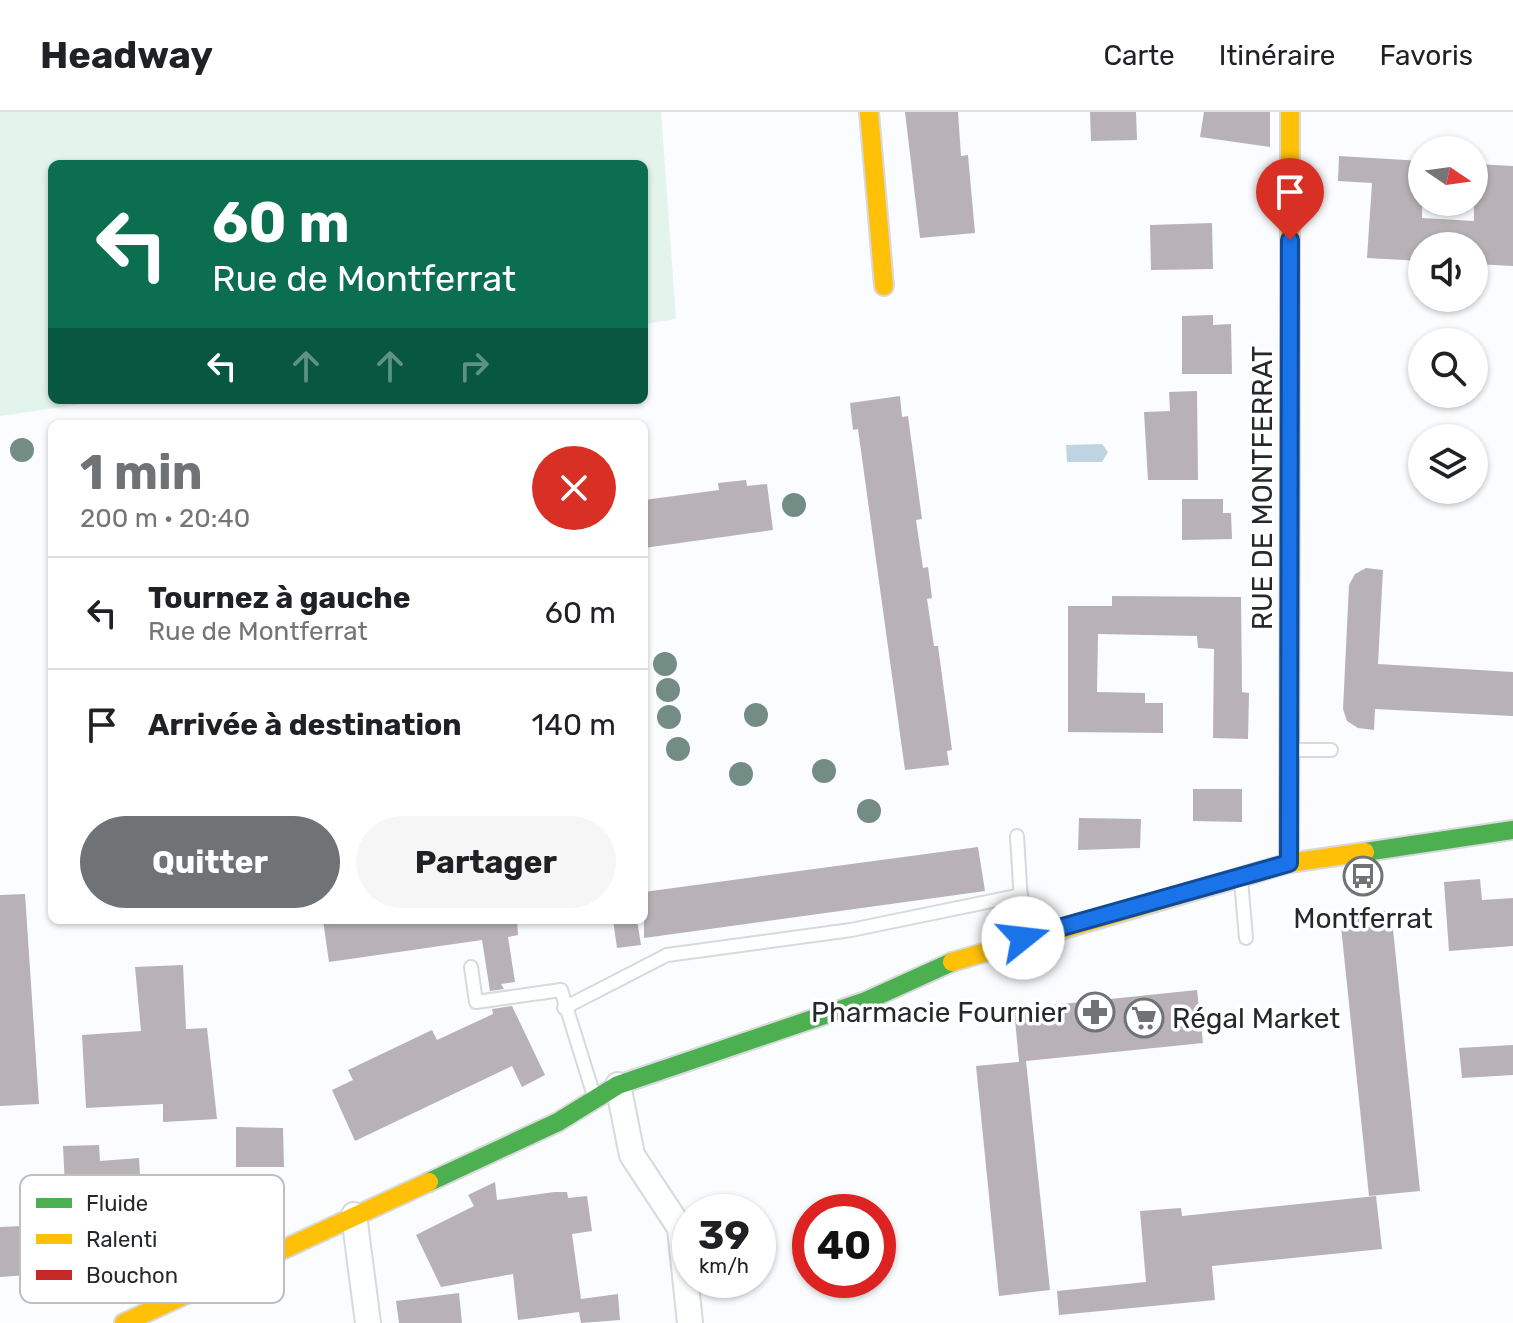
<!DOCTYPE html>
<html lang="fr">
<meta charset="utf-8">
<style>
body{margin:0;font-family:Rubik,sans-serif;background:#f6f6f6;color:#202124;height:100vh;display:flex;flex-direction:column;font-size:30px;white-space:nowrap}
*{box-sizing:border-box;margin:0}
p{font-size:26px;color:#757577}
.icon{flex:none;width:44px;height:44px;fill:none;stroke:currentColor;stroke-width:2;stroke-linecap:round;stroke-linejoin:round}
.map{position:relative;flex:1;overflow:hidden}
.details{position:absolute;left:48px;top:308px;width:600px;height:504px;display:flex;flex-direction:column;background:#fff;border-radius:12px;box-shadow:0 2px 6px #0004}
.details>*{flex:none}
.hud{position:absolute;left:48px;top:48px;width:600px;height:244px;border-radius:12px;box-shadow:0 2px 6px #0004;background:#0b6e4f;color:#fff;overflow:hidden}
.needle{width:52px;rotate:103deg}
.buttons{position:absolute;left:1408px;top:24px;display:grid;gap:16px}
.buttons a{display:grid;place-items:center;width:80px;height:80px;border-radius:50%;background:#fff;box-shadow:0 2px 6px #0004;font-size:40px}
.speed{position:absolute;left:672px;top:1082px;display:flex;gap:16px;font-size:40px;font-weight:700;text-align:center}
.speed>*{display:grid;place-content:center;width:104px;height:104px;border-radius:50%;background:#fff;box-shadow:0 2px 6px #0004;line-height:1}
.speed small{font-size:20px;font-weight:400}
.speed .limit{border:12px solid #d22;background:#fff;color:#111}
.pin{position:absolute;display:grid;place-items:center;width:68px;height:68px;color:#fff;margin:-82px -34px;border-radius:50% 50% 50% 0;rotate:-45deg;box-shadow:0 0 8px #0007}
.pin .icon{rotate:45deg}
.me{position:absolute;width:88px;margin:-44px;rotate:74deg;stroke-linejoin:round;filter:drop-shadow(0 0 6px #0008)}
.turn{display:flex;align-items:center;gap:28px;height:168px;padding:0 32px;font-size:36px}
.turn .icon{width:104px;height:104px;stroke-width:2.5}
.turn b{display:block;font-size:56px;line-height:68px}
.lanes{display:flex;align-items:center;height:76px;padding:0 32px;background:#0003;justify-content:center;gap:40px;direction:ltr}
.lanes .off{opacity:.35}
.round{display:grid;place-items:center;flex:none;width:84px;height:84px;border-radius:42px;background:#f6f6f6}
.overview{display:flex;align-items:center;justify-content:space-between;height:136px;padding:0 32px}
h1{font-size:48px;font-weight:700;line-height:60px;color:#707376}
.cta{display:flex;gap:16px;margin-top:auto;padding:16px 32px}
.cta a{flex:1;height:92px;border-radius:48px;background:#707376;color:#fff;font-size:32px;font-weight:700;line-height:92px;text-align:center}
.cta a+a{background:#f6f6f6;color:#202124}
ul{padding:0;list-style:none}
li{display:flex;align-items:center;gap:24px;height:112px;padding:0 32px;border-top:2px solid #e0e0e0}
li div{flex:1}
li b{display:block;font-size:30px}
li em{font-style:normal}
header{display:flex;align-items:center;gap:48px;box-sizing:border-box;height:112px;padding:0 40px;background:#fff;border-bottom:2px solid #e0e0e0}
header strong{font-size:38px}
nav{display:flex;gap:44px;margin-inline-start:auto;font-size:28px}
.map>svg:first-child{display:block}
.green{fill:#e2f4eb}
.water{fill:#bed4e3}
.building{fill:#b8b2b6}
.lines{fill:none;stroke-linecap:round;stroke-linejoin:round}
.lane-casing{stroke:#d7d9dc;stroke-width:16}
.street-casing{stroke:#d7d9dc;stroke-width:28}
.fast-casing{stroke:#d7d9dc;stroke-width:22}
.slow-casing{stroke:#d7d9dc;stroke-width:22}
.jam-casing{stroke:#d7d9dc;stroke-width:22}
.lane{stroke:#feffff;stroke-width:12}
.street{stroke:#feffff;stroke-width:24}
.fast{stroke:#4caf50;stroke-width:18}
.slow{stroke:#ffc107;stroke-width:18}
.jam{stroke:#c62828;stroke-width:18}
.tree{fill:#738d84}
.route-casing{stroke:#114b97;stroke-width:20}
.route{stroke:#1a73e8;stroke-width:14}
.labels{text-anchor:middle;stroke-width:7;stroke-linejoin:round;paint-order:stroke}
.street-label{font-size:28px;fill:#26292c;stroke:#fff}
.poi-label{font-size:28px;fill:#26292c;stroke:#fff}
.key{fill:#fff;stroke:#bebfc0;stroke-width:2}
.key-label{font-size:22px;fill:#26292c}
</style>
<header>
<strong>Headway</strong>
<nav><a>Carte</a><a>Itinéraire</a><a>Favoris</a></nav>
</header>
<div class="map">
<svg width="1513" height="1211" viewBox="0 0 1513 1211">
<rect width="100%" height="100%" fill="#fafcfe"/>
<polygon class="green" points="0,0 661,0 676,207 644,212 644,52 52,52 52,288 110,288 0,304"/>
<polygon class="water" points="1102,332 1108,340 1102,350 1067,350 1066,333"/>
<g class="building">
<polygon points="905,0 958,0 961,44 968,43 975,121 920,126"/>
<polygon points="1090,0 1136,0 1137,28 1091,29"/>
<polygon points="1204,0 1270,0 1270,35 1200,25"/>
<polygon points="1339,44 1422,49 1422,106 1474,109 1474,52 1513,54 1513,154 1474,152 1474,134 1422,134 1422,149 1367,146 1372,71 1338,69"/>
<polygon points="1212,111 1213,157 1151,158 1150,113"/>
<polygon points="1213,203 1213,213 1231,212 1232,262 1182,262 1182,204"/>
<polygon points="1197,279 1198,368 1148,368 1144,300 1170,299 1169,280"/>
<polygon points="900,284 902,305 908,304 922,407 916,408 923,456 928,455 932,486 927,487 934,534 938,534 952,638 947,639 949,653 905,658 858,317 853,318 850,291"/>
<polygon points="746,368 747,374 767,372 773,418 644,436 644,388 719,378 718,371"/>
<polygon points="1182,387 1223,387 1223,401 1231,401 1232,427 1182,428"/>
<polygon points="1366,456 1383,458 1378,552 1513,560 1513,604 1375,597 1374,618 1358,616 1347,609 1343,597 1349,473 1355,462"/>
<polygon points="1112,484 1241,485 1242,580 1249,581 1248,627 1213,626 1214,537 1198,536 1197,524 1098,522 1097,580 1145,581 1145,591 1163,591 1163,621 1068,620 1068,494 1112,494"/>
<polygon points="1193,677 1242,677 1242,710 1193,709"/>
<polygon points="1079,706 1141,707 1140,736 1078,738"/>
<polygon points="978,735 985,779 644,826 644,780"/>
<polygon points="1480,767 1482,788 1513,786 1513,834 1449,839 1444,770"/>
<polygon points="25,782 39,992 0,994 0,783"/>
<polygon points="1391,798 1420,1079 1369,1084 1340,805"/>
<polygon points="323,808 517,808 518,823 508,825 515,870 501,872 504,877 490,879 482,828 329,850"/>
<polygon points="613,808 637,808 641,833 617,836"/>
<polygon points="183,853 186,917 207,916 217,1007 163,1010 163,992 86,996 82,923 141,919 135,855"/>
<polygon points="1197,878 1203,931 1026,949 1050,1178 999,1184 976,954 1019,950 1014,897"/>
<polygon points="512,894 545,963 522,975 512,954 355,1029 332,978 353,968 348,958 432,918 437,928 493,902 492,897"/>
<polygon points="1513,933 1513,963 1462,966 1459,936"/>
<polygon points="236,1015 283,1016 284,1055 236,1055"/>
<polygon points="99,1033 100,1049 139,1046 142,1098 103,1102 103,1092 66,1094 63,1034"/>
<polygon points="495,1070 497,1088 554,1080 567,1080 568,1086 587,1084 592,1119 572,1122 581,1187 618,1182 620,1208 581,1211 579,1200 518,1208 513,1162 441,1175 416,1123 474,1094 468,1083"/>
<polygon points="1376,1084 1382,1137 1212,1154 1215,1188 1059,1203 1057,1179 1146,1170 1140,1099 1181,1096 1182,1104"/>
<polygon points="23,1114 27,1163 0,1165 0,1115"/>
<polygon points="459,1181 462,1211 399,1211 396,1189"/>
</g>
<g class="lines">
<g class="lane-casing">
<g id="lane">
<polyline points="1290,638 1331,638"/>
<polyline points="1017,724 1023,823"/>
<polyline points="1241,768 1246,826"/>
<polyline points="471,855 476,890 561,878 594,984"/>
<polyline points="564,896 667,843 851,818 1021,783"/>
</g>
</g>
<g class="street-casing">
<g id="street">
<polyline points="618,973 632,1043 680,1116 690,1211"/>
<polyline points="354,1103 368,1211"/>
</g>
</g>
<g class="fast-casing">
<g id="fast">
<polyline points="1365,740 1513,718"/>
<polyline points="429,1070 558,1010 618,973 866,889 952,850"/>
</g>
</g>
<g class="slow-casing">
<g id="slow">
<polyline points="869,0 884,174"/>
<polyline points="1290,364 1290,0"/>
<polyline points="952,850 1289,751 1365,740"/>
<polyline points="124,1211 429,1070"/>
</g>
</g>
<g class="jam-casing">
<polyline id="jam" points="1289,751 1290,364"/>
</g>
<use href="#lane" class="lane"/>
<use href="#street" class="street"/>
<use href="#fast" class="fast"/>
<use href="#slow" class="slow"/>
<use href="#jam" class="jam"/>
</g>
<g class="tree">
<circle cx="22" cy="338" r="12"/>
<circle cx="794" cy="393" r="12"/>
<circle cx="665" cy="552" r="12"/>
<circle cx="668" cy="578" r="12"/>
<circle cx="756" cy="603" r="12"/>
<circle cx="669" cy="605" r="12"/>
<circle cx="678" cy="637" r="12"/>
<circle cx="824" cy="659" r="12"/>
<circle cx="741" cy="662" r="12"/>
<circle cx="869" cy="699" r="12"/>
</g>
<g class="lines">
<g class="route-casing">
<polyline id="route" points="1023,826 1289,751 1290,128"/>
</g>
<use href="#route" class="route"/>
</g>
<defs>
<g id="bus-ring" transform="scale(2)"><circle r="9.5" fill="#fff" stroke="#707376" stroke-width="1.5"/><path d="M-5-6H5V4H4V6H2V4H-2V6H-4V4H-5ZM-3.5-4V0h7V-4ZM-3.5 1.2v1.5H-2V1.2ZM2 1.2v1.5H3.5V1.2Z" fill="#707376"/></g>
<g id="pharmacy-ring" transform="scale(2)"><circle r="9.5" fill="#fff" stroke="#707376" stroke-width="1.5"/><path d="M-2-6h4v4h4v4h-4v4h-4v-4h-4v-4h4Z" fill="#707376"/></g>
<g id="supermarket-ring" transform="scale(2)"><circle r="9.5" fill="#fff" stroke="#707376" stroke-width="1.5"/><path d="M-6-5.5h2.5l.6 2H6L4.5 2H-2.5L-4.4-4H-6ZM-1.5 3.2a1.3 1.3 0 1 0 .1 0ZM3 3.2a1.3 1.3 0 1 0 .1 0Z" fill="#707376"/></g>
</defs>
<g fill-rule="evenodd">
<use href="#bus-ring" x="1363" y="764"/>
<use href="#pharmacy-ring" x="1095" y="900"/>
<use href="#supermarket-ring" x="1144" y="906"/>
</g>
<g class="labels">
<g class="street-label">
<text transform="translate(1262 376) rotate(-90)" y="10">RUE DE MONTFERRAT</text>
</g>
<g class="poi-label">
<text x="1363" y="816">Montferrat</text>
<text x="1067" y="910" text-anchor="end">Pharmacie Fournier</text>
<text x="1172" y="916" text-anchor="start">Régal Market</text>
</g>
</g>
<rect x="20" y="1063" width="264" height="128" rx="12" class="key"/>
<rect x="36" y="1086" width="36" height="10" fill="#4caf50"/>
<rect x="36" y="1122" width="36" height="10" fill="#ffc107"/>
<rect x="36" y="1158" width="36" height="10" fill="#c62828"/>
<g class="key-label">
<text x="86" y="1099">Fluide</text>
<text x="86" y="1135">Ralenti</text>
<text x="86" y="1171">Bouchon</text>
</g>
</svg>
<div class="buttons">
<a><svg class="needle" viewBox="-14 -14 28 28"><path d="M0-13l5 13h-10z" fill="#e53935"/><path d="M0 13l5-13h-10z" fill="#757577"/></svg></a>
<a><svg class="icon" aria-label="sound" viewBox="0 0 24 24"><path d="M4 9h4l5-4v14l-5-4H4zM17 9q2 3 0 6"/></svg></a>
<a><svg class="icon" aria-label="search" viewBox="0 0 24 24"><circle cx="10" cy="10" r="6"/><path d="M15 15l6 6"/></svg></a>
<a><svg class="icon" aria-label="layers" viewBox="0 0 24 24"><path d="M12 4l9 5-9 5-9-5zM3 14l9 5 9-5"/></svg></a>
</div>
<div class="speed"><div>39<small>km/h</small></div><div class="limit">40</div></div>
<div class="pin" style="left:1290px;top:128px;background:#d93025"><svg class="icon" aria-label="arrive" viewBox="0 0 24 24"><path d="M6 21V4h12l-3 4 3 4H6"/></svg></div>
<svg class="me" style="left:1023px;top:826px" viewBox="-20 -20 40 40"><circle r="19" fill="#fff"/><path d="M0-13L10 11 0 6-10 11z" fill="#1a73e8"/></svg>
<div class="hud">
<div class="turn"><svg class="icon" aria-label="left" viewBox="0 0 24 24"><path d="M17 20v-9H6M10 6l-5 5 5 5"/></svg><div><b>60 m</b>Rue de Montferrat</div></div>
<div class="lanes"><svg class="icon" aria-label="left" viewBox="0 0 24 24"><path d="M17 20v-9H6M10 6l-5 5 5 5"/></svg><svg class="icon off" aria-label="ahead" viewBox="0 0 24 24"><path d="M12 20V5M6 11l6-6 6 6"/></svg><svg class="icon off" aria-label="ahead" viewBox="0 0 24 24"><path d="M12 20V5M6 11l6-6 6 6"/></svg><svg class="icon off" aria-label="right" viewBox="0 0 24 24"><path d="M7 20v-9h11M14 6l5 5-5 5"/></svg></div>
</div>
<section class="details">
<div class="overview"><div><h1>1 min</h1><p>200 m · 20:40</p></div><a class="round" style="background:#d93025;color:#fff"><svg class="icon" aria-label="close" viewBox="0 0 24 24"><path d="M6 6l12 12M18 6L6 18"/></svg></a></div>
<ul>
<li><svg class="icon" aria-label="left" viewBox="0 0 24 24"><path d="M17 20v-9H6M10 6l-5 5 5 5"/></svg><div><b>Tournez à gauche</b><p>Rue de Montferrat</p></div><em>60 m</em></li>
<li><svg class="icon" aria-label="arrive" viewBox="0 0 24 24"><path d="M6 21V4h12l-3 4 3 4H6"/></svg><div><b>Arrivée à destination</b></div><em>140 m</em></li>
</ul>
<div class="cta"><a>Quitter</a><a>Partager</a></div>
</section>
</div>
